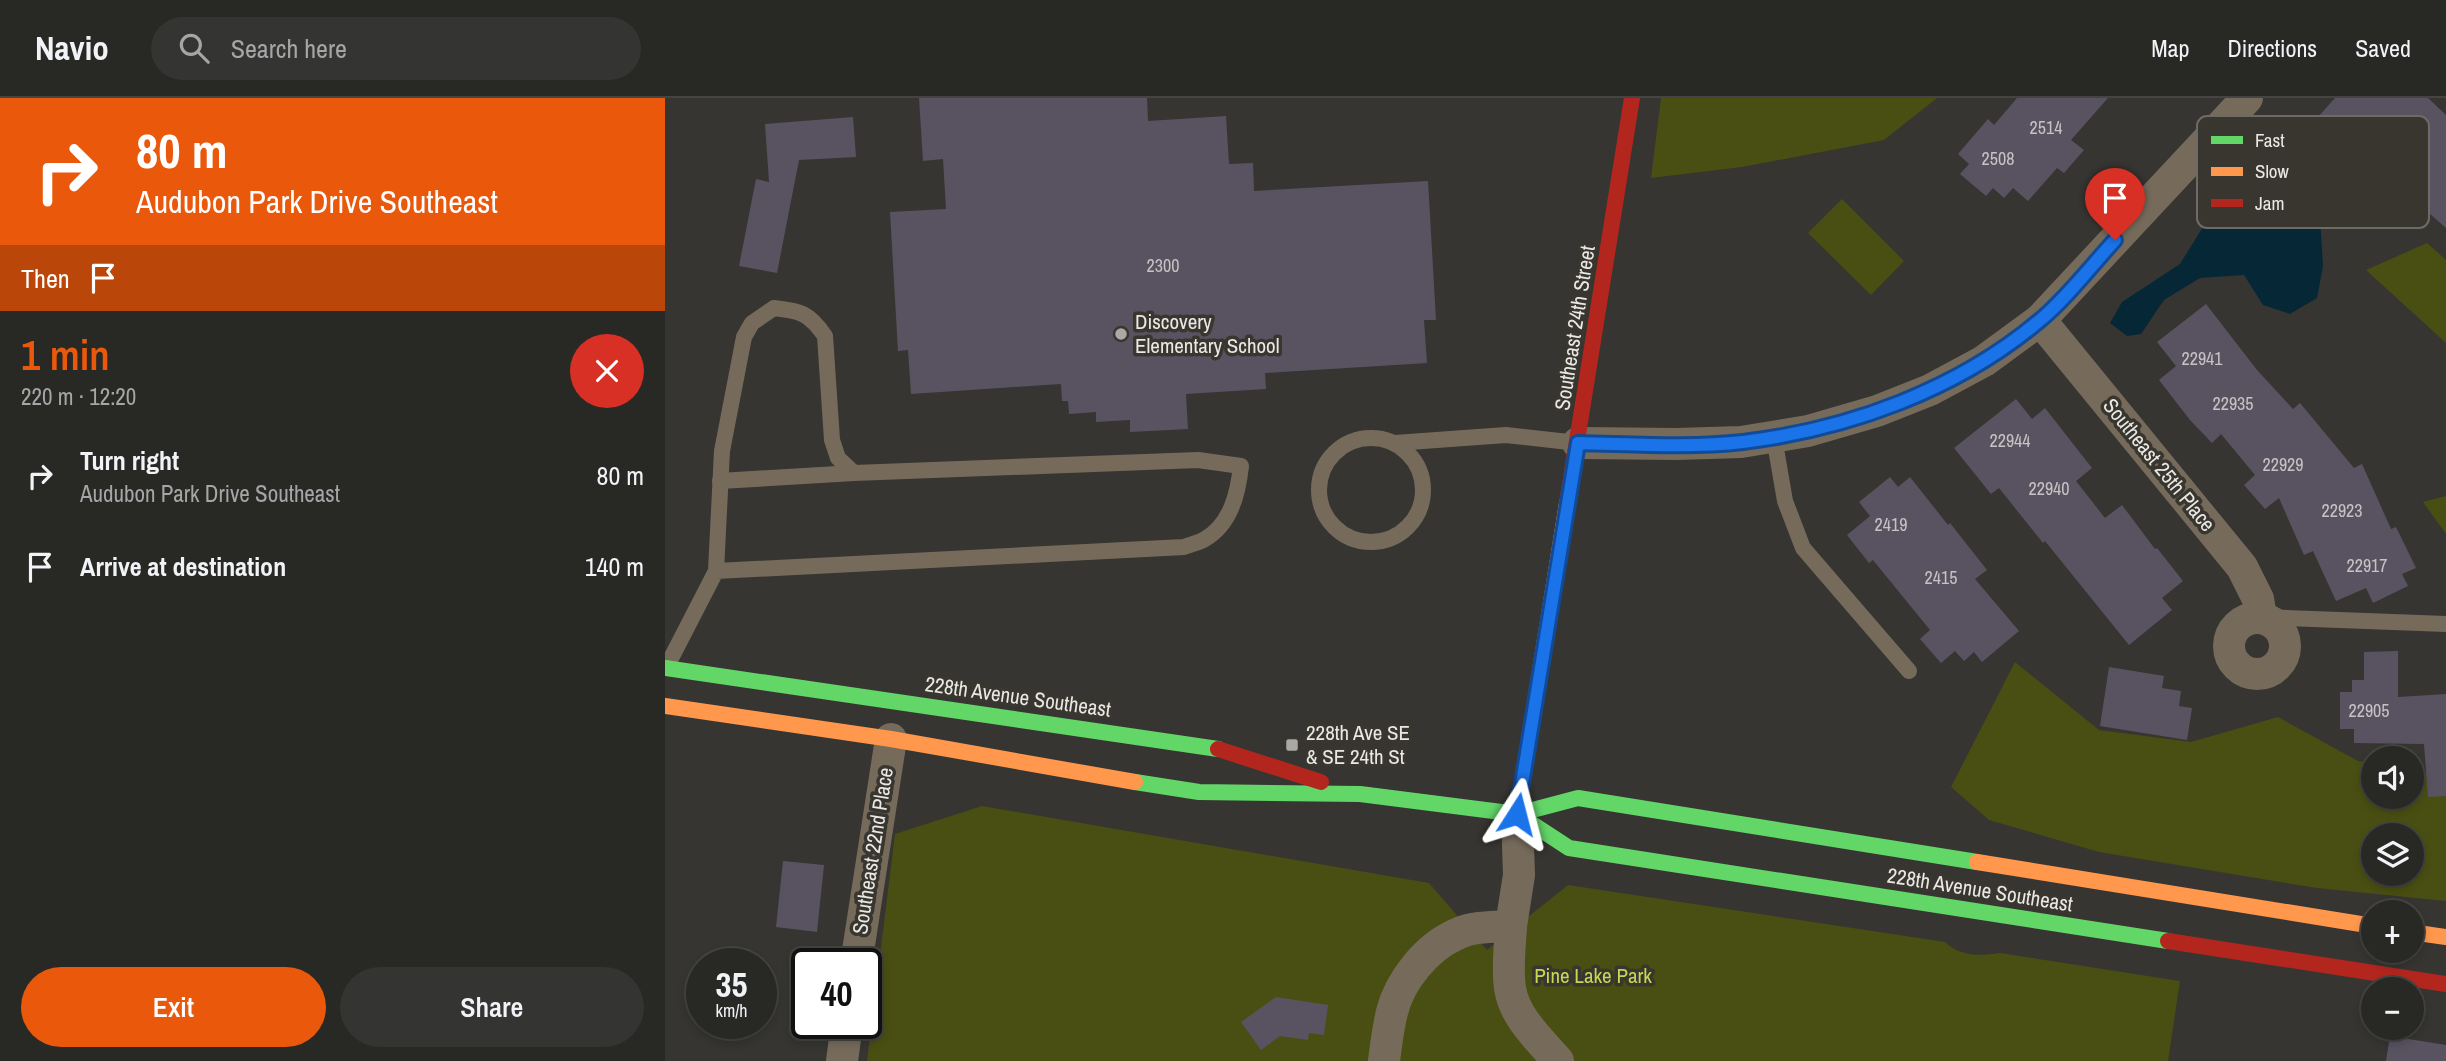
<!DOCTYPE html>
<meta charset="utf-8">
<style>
body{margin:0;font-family:"Archivo Narrow",sans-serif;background:#343432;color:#f1f3f6;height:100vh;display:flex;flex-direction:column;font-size:26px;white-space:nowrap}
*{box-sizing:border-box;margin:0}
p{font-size:23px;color:#a5a6a7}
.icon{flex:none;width:38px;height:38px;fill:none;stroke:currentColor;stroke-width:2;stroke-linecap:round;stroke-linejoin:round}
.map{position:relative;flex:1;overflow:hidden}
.sheet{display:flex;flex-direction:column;background:#282825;width:665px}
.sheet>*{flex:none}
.guide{background:#ea580c;color:#fff;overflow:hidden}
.tools{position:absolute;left:1696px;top:648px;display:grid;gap:14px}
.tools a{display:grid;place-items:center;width:63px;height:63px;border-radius:50%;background:#282825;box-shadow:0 4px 10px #0003,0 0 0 2px #444442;font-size:35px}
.speed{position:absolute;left:21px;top:850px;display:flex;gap:14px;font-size:35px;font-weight:700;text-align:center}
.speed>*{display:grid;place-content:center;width:91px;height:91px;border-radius:50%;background:#282825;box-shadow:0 4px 10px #0003,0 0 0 2px #444442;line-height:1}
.speed small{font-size:18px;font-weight:400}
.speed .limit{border:4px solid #111;border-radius:10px;background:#fff;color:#111}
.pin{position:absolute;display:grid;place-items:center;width:60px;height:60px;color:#fff;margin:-72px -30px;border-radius:50% 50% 50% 0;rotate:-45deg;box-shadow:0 0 7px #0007}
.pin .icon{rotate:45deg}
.me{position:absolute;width:77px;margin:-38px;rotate:9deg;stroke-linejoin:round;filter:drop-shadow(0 0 5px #0008)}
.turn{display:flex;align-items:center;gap:24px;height:147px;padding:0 21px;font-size:32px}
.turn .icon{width:91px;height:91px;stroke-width:2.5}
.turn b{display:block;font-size:49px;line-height:60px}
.then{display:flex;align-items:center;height:66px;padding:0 21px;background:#0003;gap:14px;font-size:26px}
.round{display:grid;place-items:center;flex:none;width:74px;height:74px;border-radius:37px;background:#343432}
.summary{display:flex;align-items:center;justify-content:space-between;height:119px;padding:0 21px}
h1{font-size:42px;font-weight:600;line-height:52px;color:#ea580c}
.button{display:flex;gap:14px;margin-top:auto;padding:14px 21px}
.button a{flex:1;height:80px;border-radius:42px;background:#ea580c;color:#fff;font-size:28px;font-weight:600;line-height:80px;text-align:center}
.button a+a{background:#343432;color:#f1f3f6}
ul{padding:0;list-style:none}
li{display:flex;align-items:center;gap:21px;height:91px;padding:0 21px}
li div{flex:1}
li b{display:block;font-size:26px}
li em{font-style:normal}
header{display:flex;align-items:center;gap:42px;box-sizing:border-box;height:98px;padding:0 35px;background:#282825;border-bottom:2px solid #444442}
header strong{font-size:33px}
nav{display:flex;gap:38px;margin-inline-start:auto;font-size:24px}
.search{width:490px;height:63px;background:#343432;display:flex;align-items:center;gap:18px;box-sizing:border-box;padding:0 24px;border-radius:38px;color:#a5a6a7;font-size:26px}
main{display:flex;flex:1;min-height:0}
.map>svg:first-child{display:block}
.green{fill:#494f12;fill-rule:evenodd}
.water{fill:#062736}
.building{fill:#595361}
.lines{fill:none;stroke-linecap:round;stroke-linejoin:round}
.lane{stroke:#766b5b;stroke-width:16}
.street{stroke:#766b5b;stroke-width:32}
.fast{stroke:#63d668;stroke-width:16}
.slow{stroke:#ff974d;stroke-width:16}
.jam{stroke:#b3261e;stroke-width:16}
.route-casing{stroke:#114b97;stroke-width:18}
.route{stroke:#1a73e8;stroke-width:12}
.poi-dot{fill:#aaa9a5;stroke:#38362f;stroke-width:2.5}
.labels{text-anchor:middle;stroke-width:7;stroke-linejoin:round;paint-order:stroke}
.number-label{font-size:18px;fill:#c5c3c3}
.poi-label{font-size:21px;fill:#e9e8e4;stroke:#38362f;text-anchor:start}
.street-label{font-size:21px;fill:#e9e8e4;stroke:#38362f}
.park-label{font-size:21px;fill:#c7d751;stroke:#38362f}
.key{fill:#38362f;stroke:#6d6b65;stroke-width:2}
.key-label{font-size:19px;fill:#e9e8e4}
</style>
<header>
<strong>Navio</strong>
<div class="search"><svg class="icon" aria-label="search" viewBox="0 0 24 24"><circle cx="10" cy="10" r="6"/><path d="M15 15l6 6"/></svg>Search here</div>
<nav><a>Map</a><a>Directions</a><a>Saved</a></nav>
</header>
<main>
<section class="sheet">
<div class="guide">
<div class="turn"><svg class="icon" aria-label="right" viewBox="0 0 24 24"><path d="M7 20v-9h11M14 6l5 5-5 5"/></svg><div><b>80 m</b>Audubon Park Drive Southeast</div></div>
<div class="then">Then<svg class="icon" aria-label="arrive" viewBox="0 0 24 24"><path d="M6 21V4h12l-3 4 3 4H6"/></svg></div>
</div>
<div class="summary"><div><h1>1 min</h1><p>220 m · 12:20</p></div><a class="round" style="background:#d93025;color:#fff"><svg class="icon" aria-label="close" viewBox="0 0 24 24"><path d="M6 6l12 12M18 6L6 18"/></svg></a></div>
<ul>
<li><svg class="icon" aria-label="right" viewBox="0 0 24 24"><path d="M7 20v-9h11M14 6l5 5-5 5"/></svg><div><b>Turn right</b><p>Audubon Park Drive Southeast</p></div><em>80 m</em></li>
<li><svg class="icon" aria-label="arrive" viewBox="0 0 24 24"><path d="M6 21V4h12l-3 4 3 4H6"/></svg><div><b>Arrive at destination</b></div><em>140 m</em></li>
</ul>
<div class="button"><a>Exit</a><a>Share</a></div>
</section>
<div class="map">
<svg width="1781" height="963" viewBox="0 0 1781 963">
<rect width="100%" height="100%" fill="#363531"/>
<g class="green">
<polygon points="996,0 1272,0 1219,42 1077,69 986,80"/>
<polygon points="1177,101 1239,163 1206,197 1143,135"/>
<polygon points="1762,145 1781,162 1781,245 1701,172"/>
<polygon points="1781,398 1781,436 1758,404"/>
<path d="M1350,564l84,68 92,12 87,-25 80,44 15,2v33h38l1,-26 34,6v125l-129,-13 -218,-36 -110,-32 -38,-33zM1708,737h38v38h-38z"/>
<path d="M317,708l447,77 58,67 81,-65 377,57c16,15 35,14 55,11l180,28 -12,80h-1301l28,-227z"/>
</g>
<polygon class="water" points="1591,107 1638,109 1655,118 1658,168 1652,200 1625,216 1598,207 1579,177 1535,180 1499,202 1476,236 1462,238 1445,225 1457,204 1515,166 1551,108"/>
<g class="building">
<polygon points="254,0 482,0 483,23 561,18 564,66 588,65 589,93 763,83 771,222 759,222 762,265 600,275 601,291 521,296 523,331 465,334 465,322 431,324 431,314 404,316 403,303 397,303 396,286 246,296 243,252 233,253 225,114 281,111 278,61 258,63"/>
<polygon points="1352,0 1443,0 1406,42 1419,52 1399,75 1392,70 1363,103 1348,90 1339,100 1328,90 1321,98 1295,76 1304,66 1293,56 1323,21 1329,27"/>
<polygon points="1670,0 1763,0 1781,17 1781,130 1740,94 1737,98 1653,19"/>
<polygon points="188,19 191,59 134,62 112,175 74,168 91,81 104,84 100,26"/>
<polygon points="1541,206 1592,272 1628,311 1635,305 1689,370 1697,366 1726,431 1731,429 1751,470 1737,476 1743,488 1708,505 1701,490 1671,503 1648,453 1639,457 1614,400 1600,411 1579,387 1590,377 1556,336 1547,345 1525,322 1494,282 1511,268 1492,244"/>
<polygon points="1351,301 1367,321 1380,310 1427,370 1411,383 1440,420 1457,407 1490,451 1492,450 1518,483 1497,500 1507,512 1464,547 1380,443 1378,445 1334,390 1326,396 1289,350"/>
<polygon points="1225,379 1233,389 1245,379 1283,427 1285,425 1322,472 1310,481 1354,533 1317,564 1309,554 1299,563 1290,553 1276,565 1255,541 1265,532 1208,462 1204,465 1182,437 1205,418 1194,404"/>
<polygon points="1733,553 1733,599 1781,596 1781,698 1763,699 1759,646 1689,645 1689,631 1675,631 1675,594 1687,594 1687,582 1699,582 1699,554"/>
<polygon points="1444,569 1499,578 1497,590 1516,593 1514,608 1527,610 1522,642 1435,628"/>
<polygon points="118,763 159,767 152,834 111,829"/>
<polygon points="611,899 663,907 659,937 644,935 643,942 615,938 596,952 576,924"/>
<polygon points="1725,938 1781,947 1781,963 1721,963"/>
</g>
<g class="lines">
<g class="lane">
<polyline points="1109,339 1120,403 1138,450 1244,573"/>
<circle cx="706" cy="392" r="52"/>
<polyline points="730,345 841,337 913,345"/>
<polyline points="55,383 189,375"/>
<polyline points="1596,519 1781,526"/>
<path d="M1,570l50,-97 6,-120 22,-114 8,-14 22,-15c27,3 35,5 51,28l7,104 6,18 16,15 344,-13 43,6c-3,27 -10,58 -36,73 -6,4 -14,5 -21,8l-468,24"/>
</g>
<g class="street">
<polyline points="1375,222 1577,469 1593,501 1596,519"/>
<polyline points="913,345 1012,346 1076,344 1143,333 1212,313 1265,292 1319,263 1375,222 1582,0"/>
<circle cx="1592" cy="548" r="28"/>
<path d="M846,828c-1,20 -4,42 -1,62 4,29 30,52 48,73"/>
<polyline points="191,866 226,641"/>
<polyline points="177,963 182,926"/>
<path d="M719,963c2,-16 4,-33 8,-49 8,-32 35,-65 65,-78 17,-8 37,-7 54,-8l8,-51 -2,-61"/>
</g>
<g class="fast">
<polyline points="0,570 553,651"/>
<polyline points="470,684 534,694 695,696 852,716 913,700 1312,764"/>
<polyline points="852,716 904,750 1503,843"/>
</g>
<g class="slow">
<polyline points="0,608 226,641 470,684"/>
<polyline points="852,716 902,405"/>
<polyline points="1312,764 1708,828"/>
<polyline points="1746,834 1781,839"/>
</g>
<g class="jam">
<polyline points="902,405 967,0"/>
<polyline points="553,651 656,684"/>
<polyline points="1503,843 1781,886"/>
</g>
</g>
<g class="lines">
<g class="route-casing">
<path id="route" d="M852,716l61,-371c54,1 111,5 165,-1 106,-13 214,-52 296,-121 26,-21 53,-56 76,-81"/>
</g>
<use href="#route" class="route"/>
</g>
<g class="poi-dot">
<circle cx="456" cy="236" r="7"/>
<rect x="620" y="640" width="14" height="14" rx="3.5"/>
</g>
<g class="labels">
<g class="number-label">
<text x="1381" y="36">2514</text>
<text x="1333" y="67">2508</text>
<text x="498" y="174">2300</text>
<text x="1537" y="267">22941</text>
<text x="1568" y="312">22935</text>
<text x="1345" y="349">22944</text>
<text x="1618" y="373">22929</text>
<text x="1384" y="397">22940</text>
<text x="1677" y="419">22923</text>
<text x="1226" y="433">2419</text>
<text x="1702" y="474">22917</text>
<text x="1276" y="486">2415</text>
<text x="1704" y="619">22905</text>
</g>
<g class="poi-label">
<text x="470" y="231">Discovery<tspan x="470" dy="24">Elementary School</tspan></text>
<text x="641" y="642">228th Ave SE<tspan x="641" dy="24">&amp; SE 24th St</tspan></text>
</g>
<g class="street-label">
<text transform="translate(910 230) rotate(-81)" y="7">Southeast 24th Street</text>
<text transform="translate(1494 367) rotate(51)" y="7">Southeast 25th Place</text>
<text transform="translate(353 599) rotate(8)" y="7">228th Avenue Southeast</text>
<text transform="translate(208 753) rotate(-81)" y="7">Southeast 22nd Place</text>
<text transform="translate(1315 792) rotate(9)" y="7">228th Avenue Southeast</text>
</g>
<g class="park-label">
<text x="928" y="885">Pine Lake Park</text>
</g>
</g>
<rect x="1532" y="18" width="232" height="112" rx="10" class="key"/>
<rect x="1546" y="38" width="32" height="8" fill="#63d668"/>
<rect x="1546" y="69" width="32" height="9" fill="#ff974d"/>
<rect x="1546" y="101" width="32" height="8" fill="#b3261e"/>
<g class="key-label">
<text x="1590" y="49">Fast</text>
<text x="1590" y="80">Slow</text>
<text x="1590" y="112">Jam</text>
</g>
</svg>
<div class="tools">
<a><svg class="icon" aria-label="sound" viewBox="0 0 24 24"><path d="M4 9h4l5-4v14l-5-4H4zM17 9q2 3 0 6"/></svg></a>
<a><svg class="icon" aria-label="layers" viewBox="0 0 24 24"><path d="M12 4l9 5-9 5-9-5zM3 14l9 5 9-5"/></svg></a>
<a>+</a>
<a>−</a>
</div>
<div class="speed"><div>35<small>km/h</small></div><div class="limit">40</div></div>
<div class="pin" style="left:1450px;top:142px;background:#d93025"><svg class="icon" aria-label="arrive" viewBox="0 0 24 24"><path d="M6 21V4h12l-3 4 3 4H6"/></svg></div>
<svg class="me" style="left:852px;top:716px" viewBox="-20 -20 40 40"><path d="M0-17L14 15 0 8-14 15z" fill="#1a73e8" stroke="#fff" stroke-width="4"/></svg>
</div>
</main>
